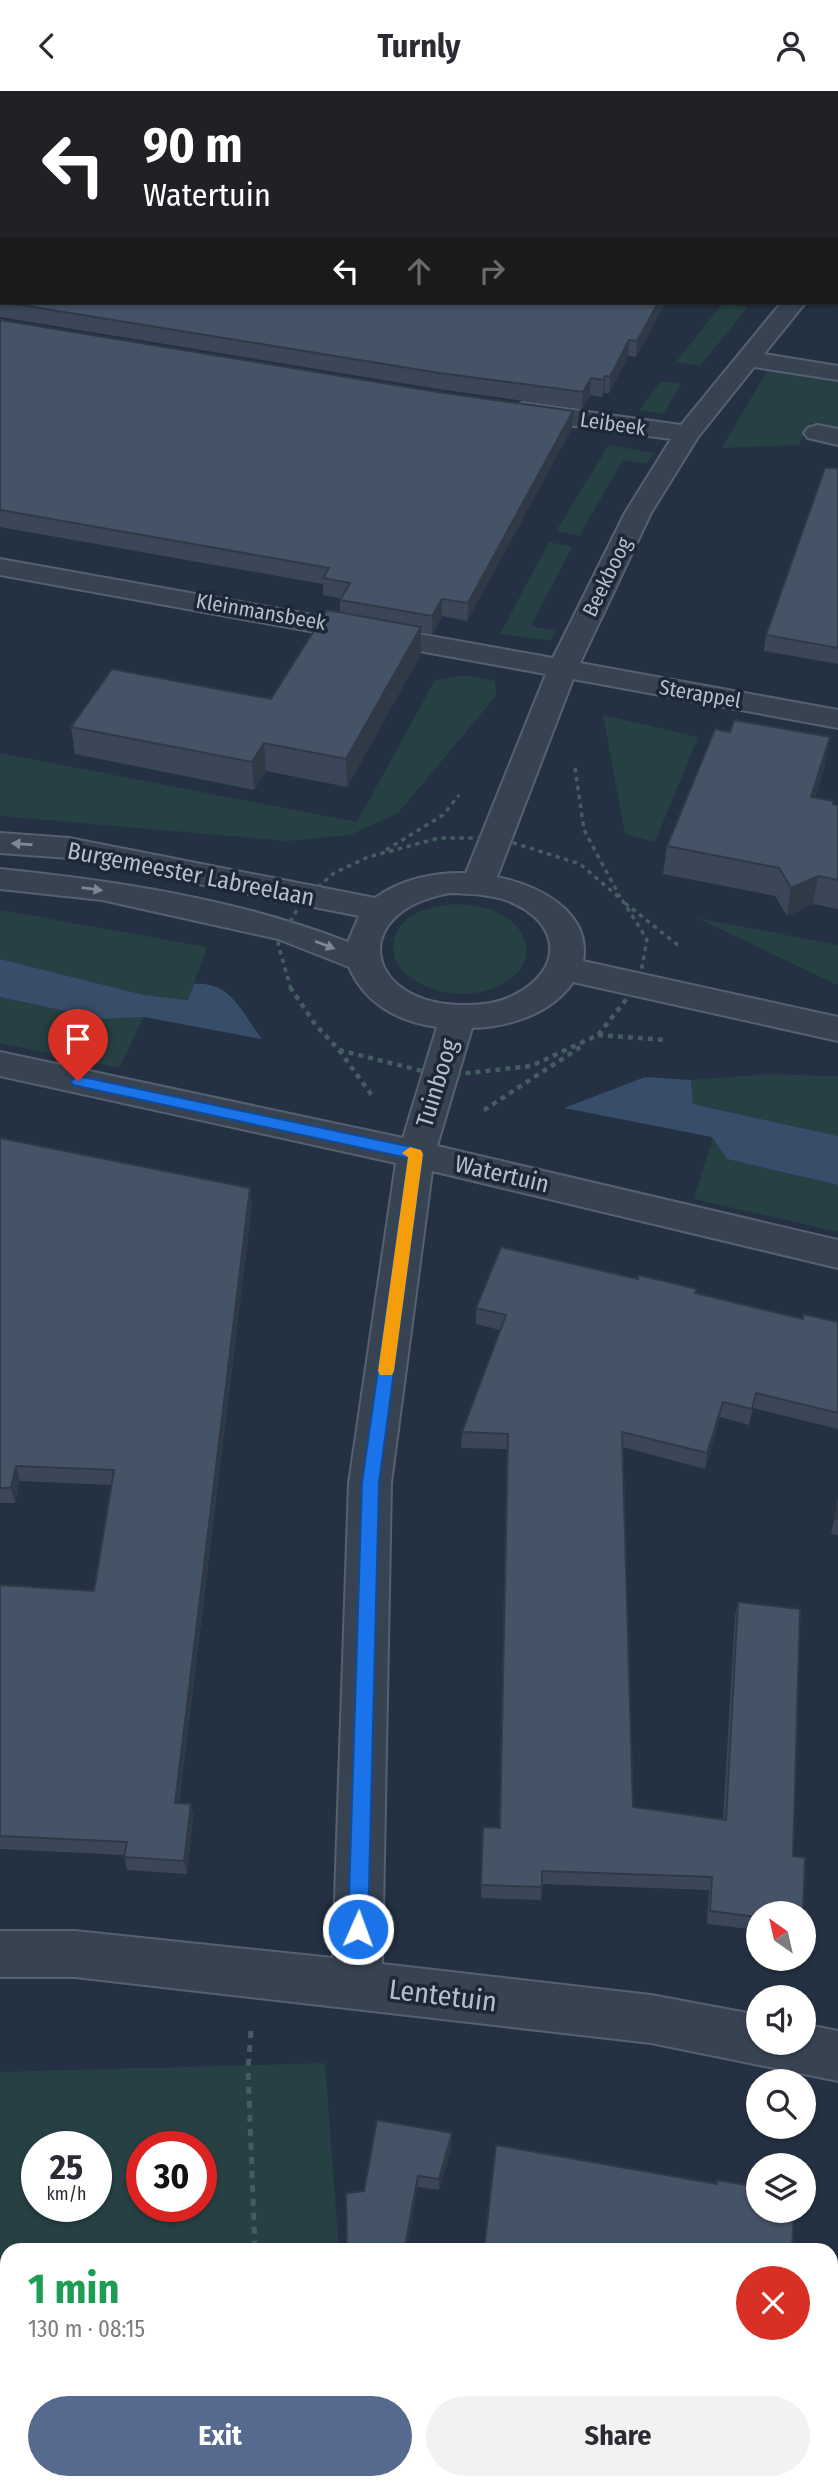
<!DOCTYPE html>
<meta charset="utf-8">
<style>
body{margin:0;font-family:"Fira Sans Condensed",sans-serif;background:#f2f2f3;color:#2b2b33;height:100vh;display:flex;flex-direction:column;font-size:26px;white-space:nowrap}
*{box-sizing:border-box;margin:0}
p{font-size:23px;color:#7c7c81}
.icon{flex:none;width:38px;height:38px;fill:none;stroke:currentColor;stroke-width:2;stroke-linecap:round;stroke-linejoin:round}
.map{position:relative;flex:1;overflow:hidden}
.drawer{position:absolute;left:0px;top:2152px;width:838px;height:247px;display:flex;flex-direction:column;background:#fff;border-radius:21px 21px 0 0;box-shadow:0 2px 5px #0004}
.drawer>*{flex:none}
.banner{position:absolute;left:0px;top:0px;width:838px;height:214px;box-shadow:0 2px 5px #0004;background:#202124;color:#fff;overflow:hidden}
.needle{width:46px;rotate:326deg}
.controls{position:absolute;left:746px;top:1810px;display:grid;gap:14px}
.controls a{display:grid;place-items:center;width:70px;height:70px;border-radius:50%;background:#fff;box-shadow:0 2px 5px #0004;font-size:35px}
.speed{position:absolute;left:21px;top:2040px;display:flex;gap:14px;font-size:35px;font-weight:700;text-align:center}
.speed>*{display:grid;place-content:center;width:91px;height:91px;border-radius:50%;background:#fff;box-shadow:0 2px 5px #0004;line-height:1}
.speed small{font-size:18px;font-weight:400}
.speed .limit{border:10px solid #d22;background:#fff;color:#111}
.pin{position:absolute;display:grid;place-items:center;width:60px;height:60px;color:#fff;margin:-72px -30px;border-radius:50% 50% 50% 0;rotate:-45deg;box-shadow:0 0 7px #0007}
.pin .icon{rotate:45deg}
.me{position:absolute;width:77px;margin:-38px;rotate:2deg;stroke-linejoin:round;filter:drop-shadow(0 0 5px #0008)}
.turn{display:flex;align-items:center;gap:24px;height:147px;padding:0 28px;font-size:32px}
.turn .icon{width:91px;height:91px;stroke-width:2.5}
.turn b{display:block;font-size:49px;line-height:60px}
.lanes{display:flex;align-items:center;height:66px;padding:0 28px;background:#0003;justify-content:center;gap:35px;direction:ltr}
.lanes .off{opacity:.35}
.round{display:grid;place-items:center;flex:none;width:74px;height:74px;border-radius:37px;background:#f2f2f3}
.head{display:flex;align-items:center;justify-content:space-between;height:119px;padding:0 28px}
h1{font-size:42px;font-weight:700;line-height:52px;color:#1e9e55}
.action{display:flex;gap:14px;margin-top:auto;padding:14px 28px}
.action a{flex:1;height:80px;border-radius:42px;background:#556a8e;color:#fff;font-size:28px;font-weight:700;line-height:80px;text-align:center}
.action a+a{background:#f2f2f3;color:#2b2b33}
header{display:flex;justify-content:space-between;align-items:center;height:91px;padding:0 28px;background:#fff;font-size:32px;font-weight:700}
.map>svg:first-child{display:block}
.green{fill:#264043;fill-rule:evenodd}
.water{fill:#374d6a}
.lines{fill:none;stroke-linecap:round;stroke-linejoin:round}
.minor-casing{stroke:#56616f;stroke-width:4}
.path-far2{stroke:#445d60;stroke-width:3.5;stroke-dasharray:4.5 4.5;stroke-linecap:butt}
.path-far1{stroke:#445d60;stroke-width:4.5;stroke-dasharray:5 5;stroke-linecap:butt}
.path{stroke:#445d60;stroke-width:5;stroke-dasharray:7 7;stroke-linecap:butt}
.minor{fill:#384352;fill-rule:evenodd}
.wall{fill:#3b4758}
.shaded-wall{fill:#303a47}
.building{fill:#455366;stroke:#303a47;stroke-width:2}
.oneway{fill:#7d8795}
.route{fill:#1a73e8;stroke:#114b97;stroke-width:2}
.slow{fill:#f59e0b}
.labels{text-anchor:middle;stroke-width:7;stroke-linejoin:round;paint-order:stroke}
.far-street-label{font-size:21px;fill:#b5becc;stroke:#1d2837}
.street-label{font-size:24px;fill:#b5becc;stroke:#1d2837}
.near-street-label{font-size:28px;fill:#b5becc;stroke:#1d2837}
</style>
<header><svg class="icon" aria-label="back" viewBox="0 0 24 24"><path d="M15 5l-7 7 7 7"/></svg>Turnly<svg class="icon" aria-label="person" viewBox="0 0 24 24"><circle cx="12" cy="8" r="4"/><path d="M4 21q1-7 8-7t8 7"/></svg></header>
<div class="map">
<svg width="838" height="2398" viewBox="0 0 838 2398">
<rect width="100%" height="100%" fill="#243142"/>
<g class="green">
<polygon points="723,212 748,216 700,275 676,271"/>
<polygon points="768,278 838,290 838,336 811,332 799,354 722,357"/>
<polygon points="661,290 681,293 663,323 639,319"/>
<polygon points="609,354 654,362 647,373 623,369 579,445 556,440"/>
<polygon points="549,451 572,456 531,535 555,539 551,550 500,543"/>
<polygon points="467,584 495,590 496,605 398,722 350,744 287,750 0,725 0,662 357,731 435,589"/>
<polygon points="603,624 698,646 655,751 625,743"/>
<path d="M455,813c15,1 29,2 42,8 25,11 42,40 18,63 -27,26 -80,24 -108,0 -24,-20 -15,-51 12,-63 12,-5 24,-7 36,-8z"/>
<polygon points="0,819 207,856 188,909 144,904 0,868"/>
<polygon points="697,827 838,854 838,893 835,893"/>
<polygon points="0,906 102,928 144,926 119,977 0,952"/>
<polygon points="767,983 838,985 838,1045 693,1013 691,989"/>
<polygon points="713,1046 727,1068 838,1094 838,1141 694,1108"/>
<path d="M325,1972l14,187 -332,1v232h349v6h-356v-417zM37,2056h59v60h-59zM142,2056h59v60h-59z"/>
</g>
<g class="water">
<path d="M0,868l144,36 44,5 6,-16c38,-3 48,30 68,55l-118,-22 -42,2 -102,-22z"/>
<polygon points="645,986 691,989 693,1013 838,1045 838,1094 727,1068 712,1046 564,1017"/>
</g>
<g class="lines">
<g class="minor-casing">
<g id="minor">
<polygon points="838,152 838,167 836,168 836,153"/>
<path d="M781,212h24l-41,51 74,12v14l-84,-13 -56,70 -47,76 -71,150 258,47v18l-265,-49 -76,198c40,8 95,34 86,84l255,56v24l-265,-59c-22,32 -64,45 -101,46l-35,118 401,94v28l-406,-97 -41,312 -9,481 269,31 107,20v27h45v-18l35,7v50l-187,-38 -576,-66h-75v-46h75l258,27 16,-475 47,-320 -396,-87v-24l403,86 34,-111c-38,-5 -72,-23 -88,-60l-71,-28 -176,-39 -102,-11v-20c117,12 237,30 348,73l11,-26 -290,-58 -69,-5v-20l69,5 306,60c26,-19 60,-26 91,-25l80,-199 -546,-99v-16l553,99 72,-145 46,-74 -148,-20 -9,-3 -4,-5 4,-5 9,-3 158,22zM450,802c19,1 40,1 58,8 54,21 57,70 4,95 -14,7 -31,9 -46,9 -100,2 -122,-93 -16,-112z"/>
<polygon points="817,334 838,338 838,354 808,347 804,342 808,337"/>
</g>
</g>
<g class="path-far2">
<polyline points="575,677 584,739 620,806"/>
<polyline points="386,759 443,724 459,704"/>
<polyline points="625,812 679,855"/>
<polyline points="291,898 278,853 302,810 334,782 368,766 439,747 498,747 580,773 622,809 647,848 639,892 634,898"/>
</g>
<g class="path-far1">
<polyline points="290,896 315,933 339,959 442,985 531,975 598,944 636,896"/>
<polyline points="598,944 666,949"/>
<polyline points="339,959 373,1006"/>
<polyline points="484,1019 582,955"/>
</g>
<g class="path">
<polyline points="251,1940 248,1978 255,2160"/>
<polyline points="265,2392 265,2398"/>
</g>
<use href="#minor" class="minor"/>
</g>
<g class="wall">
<polygon points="0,0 838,0 838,18 836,22 2,2 2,212 665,212 636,266 628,265 609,302 604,302 602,306 590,304 582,318 438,298 0,226"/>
<polygon points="0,229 572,337 467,530 442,525 432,543 421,541 421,563 347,696 266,680 254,699 75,663 71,636 271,608 340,521 340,507 323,504 323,493 0,436"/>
<polygon points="838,377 838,573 764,560 766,544"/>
<polygon points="825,674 815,706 838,714 838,818 813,813 787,825 775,805 663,783 667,755"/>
<polygon points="0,1047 252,1113 179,1712 191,1713 193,1726 187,1783 127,1779 124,1764 0,1758 0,1494 94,1500 112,1394 20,1390 15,1412 0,1412"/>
<polygon points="638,1188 697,1198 696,1202 802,1227 838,1231 838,1338 753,1317 749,1334 720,1326 705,1378 623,1356 633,1716 723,1728 735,1525 738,1511 758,1822 758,1839 707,1833 709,1799 542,1793 541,1809 481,1807 483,1736 499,1737 507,1358 461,1357 462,1341 500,1239 476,1233 476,1217"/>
<polygon points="838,1407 838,1444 831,1443"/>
<polygon points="452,2042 452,2054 439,2099 418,2096 364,2100"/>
<polygon points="831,2182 838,2184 838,2311 831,2310"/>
<polygon points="460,2392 698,2392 698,2398 492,2398"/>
</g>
<g class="shaded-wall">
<polygon points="658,212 665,212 636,266 637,250"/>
<polygon points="629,249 628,265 609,302 610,286"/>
<polygon points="605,285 604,302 602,306 604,289"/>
<polygon points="591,287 590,304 582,318 583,301"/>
<polygon points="573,320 572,337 467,530 468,512"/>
<polygon points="442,508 442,525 432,543 432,525"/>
<polygon points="421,536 421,563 347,696 346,668"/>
<polygon points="830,646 825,674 806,733 811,706"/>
<polygon points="264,652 266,680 254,699 252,671"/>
<polygon points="818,785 813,813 787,825 791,797"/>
<polygon points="250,1097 252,1113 177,1725 175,1712"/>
<polygon points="723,1311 720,1326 705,1378 707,1362"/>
<polygon points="16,1375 20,1390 15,1412 11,1397"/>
<polygon points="191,1713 193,1726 187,1783 184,1770"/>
<polygon points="452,2042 452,2054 439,2099 439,2088"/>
<polygon points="418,2085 418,2096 406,2160 404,2160"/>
</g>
<g class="building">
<polygon points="0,0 838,0 838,8 836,11 836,2 2,2 2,28 0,26"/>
<polygon points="0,41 2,41 2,211 0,210"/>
<polygon points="9,212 658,212 637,250 629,249 610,286 605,285 604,289 591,287 583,301 439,282"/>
<polygon points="0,229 438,301 573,320 468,512 442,508 432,525 340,509 350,492 323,487 329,477 0,419"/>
<polygon points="825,377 838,377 838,557 766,544"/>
<polygon points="327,519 421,536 346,668 264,652 252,671 71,636 112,578 271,608"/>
<polygon points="734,629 830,646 811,706 834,710 833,713 838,714 838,789 818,785 791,797 779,777 667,755 715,638 730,641"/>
<polygon points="0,1047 250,1097 175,1712 191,1713 184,1770 124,1766 127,1751 0,1745 0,1494 94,1500 114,1379 16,1375 11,1397 0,1397"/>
<polygon points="501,1156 638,1188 638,1184 668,1191 697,1198 695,1202 803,1228 803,1223 838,1231 838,1322 756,1302 752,1318 723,1311 707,1362 622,1341 633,1716 726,1729 738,1511 800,1518 793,1765 805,1767 803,1822 758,1822 758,1826 710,1820 712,1786 542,1780 542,1796 481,1794 483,1736 500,1737 508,1343 462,1341 506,1224 476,1217"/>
<polygon points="838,1413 838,1428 835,1428"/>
<polygon points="377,2029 452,2042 439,2088 418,2085 404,2160 347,2160 346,2102 364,2100"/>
<polygon points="496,2054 717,2093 717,2089 758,2096 758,2119 794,2119 792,2160 484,2160"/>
<polygon points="831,2182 838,2184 838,2301 831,2300"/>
<polygon points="504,2392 698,2392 698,2398 536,2398"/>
</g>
<defs><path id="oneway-solid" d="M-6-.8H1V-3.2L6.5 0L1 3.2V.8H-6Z" transform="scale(1.75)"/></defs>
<g class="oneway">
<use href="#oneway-solid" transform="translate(22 753) rotate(-176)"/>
<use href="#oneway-solid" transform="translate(92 798) rotate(7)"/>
<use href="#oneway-solid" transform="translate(325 854) rotate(21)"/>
</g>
<polygon class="route" points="78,985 416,1057 423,1063 379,1392 368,1838 365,1845 358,1848 351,1845 348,1838 362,1392 408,1067 73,994 71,990"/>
<polygon class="slow" points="410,1056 421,1059 423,1063 394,1280 392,1284 380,1284 378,1280 408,1066 402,1062"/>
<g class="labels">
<g class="far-street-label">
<text transform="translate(613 333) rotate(8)" y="7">Leibeek</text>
<text transform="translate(607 486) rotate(-64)" y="7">Beekboog</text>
<text transform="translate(261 521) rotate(10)" y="7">Kleinmansbeek</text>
<text transform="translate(700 603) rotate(10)" y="7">Sterappel</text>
</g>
<g class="street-label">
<text transform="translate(191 783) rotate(11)" y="8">Burgemeester Labreelaan</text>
<text transform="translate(437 992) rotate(-73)" y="8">Tuinboog</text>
<text transform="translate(502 1083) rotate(13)" y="8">Watertuin</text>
</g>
<g class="near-street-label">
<text transform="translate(443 1904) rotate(7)" y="10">Lentetuin</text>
</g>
</g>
</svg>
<div class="controls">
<a><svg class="needle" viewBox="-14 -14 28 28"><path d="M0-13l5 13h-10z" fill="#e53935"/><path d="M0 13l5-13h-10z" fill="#7c7c81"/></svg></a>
<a><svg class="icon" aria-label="sound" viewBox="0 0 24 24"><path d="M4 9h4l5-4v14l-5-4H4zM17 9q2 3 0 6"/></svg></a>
<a><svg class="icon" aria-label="search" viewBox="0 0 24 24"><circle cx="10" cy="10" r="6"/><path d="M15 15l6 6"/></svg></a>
<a><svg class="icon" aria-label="layers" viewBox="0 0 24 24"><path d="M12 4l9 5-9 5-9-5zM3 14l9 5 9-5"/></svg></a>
</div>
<div class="speed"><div>25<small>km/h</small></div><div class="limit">30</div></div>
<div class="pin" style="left:78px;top:990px;background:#d93025"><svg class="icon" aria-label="arrive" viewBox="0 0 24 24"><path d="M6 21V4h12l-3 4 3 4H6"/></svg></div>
<svg class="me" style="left:358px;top:1838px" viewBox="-20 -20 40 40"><circle r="17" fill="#1a73e8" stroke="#fff" stroke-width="3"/><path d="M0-11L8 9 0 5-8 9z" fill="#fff"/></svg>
<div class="banner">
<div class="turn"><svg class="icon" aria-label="left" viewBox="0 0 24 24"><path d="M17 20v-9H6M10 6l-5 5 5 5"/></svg><div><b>90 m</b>Watertuin</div></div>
<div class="lanes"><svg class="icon" aria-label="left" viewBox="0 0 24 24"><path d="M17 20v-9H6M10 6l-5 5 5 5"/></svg><svg class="icon off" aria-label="ahead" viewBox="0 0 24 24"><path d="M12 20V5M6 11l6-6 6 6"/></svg><svg class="icon off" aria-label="right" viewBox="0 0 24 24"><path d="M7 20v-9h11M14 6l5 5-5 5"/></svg></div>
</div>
<section class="drawer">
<div class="head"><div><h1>1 min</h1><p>130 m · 08:15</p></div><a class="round" style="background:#d93025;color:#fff"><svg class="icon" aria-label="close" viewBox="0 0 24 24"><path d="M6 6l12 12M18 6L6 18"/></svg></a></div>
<div class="action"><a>Exit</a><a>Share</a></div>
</section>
</div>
